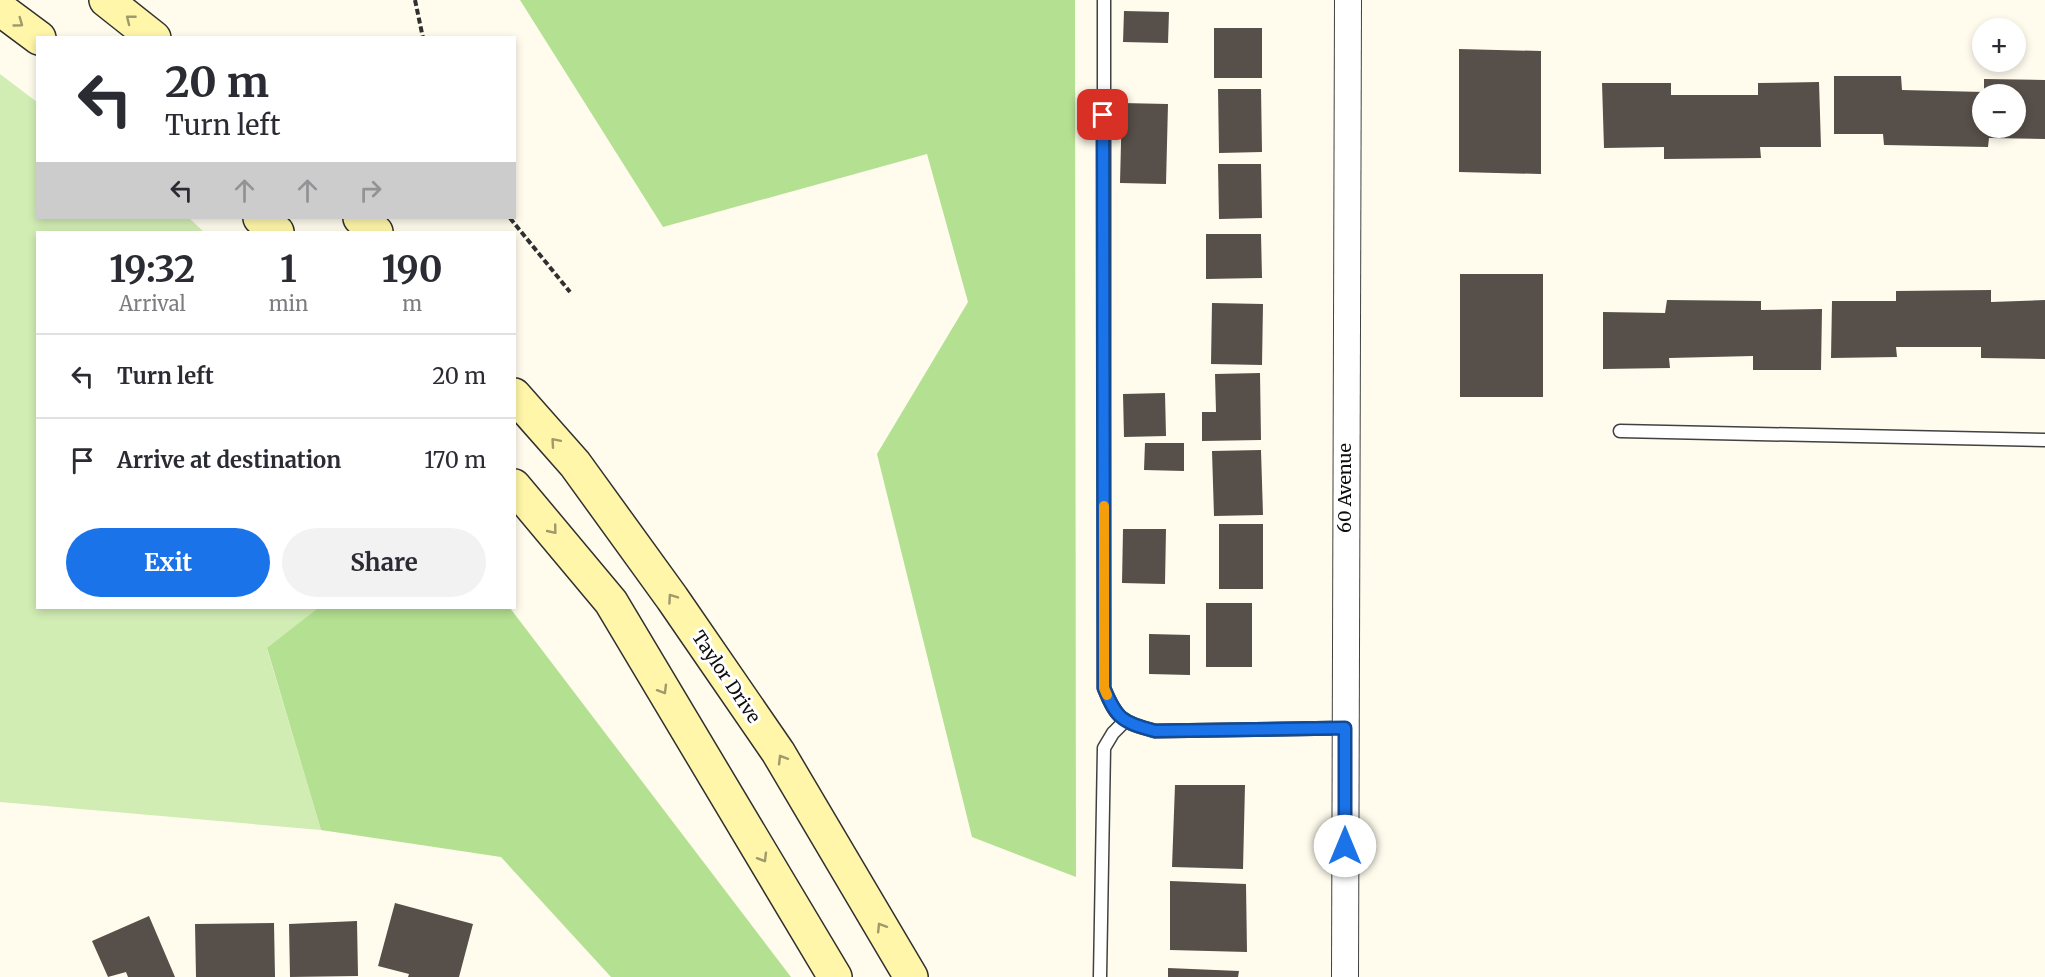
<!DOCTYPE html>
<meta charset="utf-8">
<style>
body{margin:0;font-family:Merriweather,serif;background:#f2f2f3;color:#2b2b33;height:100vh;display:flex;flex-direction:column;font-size:22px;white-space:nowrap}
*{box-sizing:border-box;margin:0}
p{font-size:20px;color:#7c7c81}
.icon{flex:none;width:33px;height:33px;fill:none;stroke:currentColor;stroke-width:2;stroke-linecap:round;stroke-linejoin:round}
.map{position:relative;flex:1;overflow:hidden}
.details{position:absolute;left:36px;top:231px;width:480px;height:378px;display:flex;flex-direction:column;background:#fff;border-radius:0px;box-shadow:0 3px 9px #0003}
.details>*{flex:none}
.hud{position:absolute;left:36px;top:36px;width:480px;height:183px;border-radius:0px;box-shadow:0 3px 9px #0003;background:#fff;color:#2b2b33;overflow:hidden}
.controls{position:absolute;left:1972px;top:18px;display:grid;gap:12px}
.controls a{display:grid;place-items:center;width:54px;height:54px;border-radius:50%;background:#fff;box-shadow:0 3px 9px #0003;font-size:30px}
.pin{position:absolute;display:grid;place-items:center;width:51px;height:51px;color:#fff;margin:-26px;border-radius:12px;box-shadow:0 3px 9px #0006}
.me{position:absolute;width:66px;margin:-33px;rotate:0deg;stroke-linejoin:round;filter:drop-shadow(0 0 4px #0008)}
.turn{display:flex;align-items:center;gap:21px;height:126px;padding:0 30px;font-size:27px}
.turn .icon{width:78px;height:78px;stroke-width:2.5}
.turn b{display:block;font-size:42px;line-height:51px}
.lanes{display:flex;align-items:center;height:57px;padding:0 30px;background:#0003;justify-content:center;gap:30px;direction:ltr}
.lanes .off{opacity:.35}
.eta{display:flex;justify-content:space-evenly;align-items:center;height:102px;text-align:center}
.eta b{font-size:36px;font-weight:700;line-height:42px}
.cta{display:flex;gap:12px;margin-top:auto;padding:12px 30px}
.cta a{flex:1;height:69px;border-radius:36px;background:#1a73e8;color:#fff;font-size:24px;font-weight:700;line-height:69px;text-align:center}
.cta a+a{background:#f2f2f3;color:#2b2b33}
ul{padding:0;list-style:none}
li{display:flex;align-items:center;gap:18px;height:84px;padding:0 30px;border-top:2px solid #e1e1e2}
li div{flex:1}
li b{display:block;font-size:22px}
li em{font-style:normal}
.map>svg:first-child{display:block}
.green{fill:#d1edb4}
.forest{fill:#b4e092}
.building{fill:#574f49;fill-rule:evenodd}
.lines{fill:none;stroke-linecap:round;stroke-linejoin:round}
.lane-casing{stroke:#414141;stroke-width:15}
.street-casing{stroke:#414141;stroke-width:28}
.secondary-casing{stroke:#303030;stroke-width:36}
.path{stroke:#303030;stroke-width:4;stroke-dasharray:6 3;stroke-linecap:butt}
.lane{stroke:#fff;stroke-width:12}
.street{stroke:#fff;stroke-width:26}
.secondary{stroke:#fff6a9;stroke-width:33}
.oneway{stroke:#9f996b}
.route-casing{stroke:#114b97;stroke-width:15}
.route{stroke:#1a73e8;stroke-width:10}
.slow{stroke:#f59e0b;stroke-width:10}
.labels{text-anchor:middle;stroke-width:6;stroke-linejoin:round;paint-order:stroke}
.street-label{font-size:18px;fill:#0e0e0e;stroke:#fff}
</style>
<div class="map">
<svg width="2045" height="977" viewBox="0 0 2045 977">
<rect width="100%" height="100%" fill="#fffcee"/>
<polygon class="green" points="0,74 37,102 38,218 189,218 204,232 38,232 38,608 318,608 267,649 321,830 0,802"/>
<g class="forest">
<polygon points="520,0 1075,0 1076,877 972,837 877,454 968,302 927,154 663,227"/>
<polygon points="318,608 510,608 791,977 611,977 501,857 321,830 267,648"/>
</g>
<g class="building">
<polygon points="1124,11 1169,12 1168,43 1123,42"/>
<rect x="1214" y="28" width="48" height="50"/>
<polygon points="1459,49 1541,51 1541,174 1459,172"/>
<path d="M1834,76h67l1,14 82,2v-13l61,1v59l-56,-1 -1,9 -104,-2 -1,-11h-49zM1983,94h33v34h-33z"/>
<polygon points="1819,82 1821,147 1760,147 1761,158 1664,159 1664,147 1604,148 1602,83 1671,83 1671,95 1758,95 1758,83"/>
<polygon points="1218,89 1261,89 1262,152 1219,153"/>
<polygon points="1122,103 1168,104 1166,184 1120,183"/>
<polygon points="1218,164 1261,164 1262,218 1219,219"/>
<polygon points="1206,234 1261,234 1262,278 1206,279"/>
<rect x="1460" y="274" width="83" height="123"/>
<polygon points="1991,290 1991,302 2045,300 2045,359 1981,358 1981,347 1896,347 1897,357 1831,358 1832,301 1896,301 1896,291"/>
<polygon points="1667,300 1761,301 1761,310 1822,309 1821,370 1753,370 1753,356 1669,358 1670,368 1603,369 1603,312 1665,313"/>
<polygon points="1212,303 1263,304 1262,365 1211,364"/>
<polygon points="1260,373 1261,440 1202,441 1202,412 1216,412 1215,374"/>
<polygon points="1165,393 1166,436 1124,437 1123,394"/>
<polygon points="1145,443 1184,443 1184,471 1144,470"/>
<polygon points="1261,450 1263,515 1214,516 1212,451"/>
<rect x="1219" y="524" width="44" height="65"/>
<polygon points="1123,529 1166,529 1165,584 1122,583"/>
<rect x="1206" y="603" width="46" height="64"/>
<polygon points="1149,634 1190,635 1190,675 1149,674"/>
<polygon points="1175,785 1245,785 1243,869 1172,867"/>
<polygon points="1170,881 1246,884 1247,952 1170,950"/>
<polygon points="395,903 473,924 459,977 408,977 409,974 378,966"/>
<polygon points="149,916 175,977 128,977 126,972 108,977 92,941"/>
<polygon points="357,921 358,976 290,977 289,924"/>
<polygon points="274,923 275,977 196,977 195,924"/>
<polygon points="1168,968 1239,971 1238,977 1168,977"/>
</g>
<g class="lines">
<g class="lane-casing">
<g id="lane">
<path d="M1104,0v688c13,32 18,34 51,43l190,-3"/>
<polyline points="1620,431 2045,440"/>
<polyline points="1100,977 1104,748 1113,733 1125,721"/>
</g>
</g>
<g class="street-casing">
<polyline id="street" points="1345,977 1348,0"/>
</g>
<g class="secondary-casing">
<g id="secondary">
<polyline points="106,0 154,38"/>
<polyline points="0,9 39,38"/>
<polyline points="260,218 277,232"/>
<polyline points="360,218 376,232"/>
<polyline points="514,395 575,464 672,598 778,752 911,977"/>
<polyline points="514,486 611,602 835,977"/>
</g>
</g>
<g class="path">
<polyline points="415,0 423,38"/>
<polyline points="510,218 570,292"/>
</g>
<use href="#lane" class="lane"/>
<use href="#street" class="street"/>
<use href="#secondary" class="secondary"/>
</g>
<defs><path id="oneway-chevron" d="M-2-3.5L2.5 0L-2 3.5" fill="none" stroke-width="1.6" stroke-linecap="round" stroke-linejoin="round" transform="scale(1.5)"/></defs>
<g class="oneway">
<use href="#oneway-chevron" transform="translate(130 19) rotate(-142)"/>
<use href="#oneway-chevron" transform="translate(19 23) rotate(36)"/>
<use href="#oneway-chevron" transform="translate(555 442) rotate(-131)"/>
<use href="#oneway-chevron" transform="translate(553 530) rotate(51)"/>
<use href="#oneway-chevron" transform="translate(672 598) rotate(-125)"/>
<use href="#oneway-chevron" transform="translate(663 690) rotate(59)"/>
<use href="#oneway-chevron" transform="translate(782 759) rotate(-121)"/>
<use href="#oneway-chevron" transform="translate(763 858) rotate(59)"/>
<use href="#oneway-chevron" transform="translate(881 927) rotate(-122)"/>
</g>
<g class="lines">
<g class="route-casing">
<path id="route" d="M1103,115l1,573c13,32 19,34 51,43l190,-3v118"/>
</g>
<use href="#route" class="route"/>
<polyline class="slow" points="1104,506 1104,688 1107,695"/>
</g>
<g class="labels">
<g class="street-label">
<text transform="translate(1345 488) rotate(-90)" y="6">60 Avenue</text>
<text transform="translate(726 677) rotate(56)" y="6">Taylor Drive</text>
</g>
</g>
</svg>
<div class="controls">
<a>+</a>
<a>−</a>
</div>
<div class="pin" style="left:1103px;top:115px;background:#d93025"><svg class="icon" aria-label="arrive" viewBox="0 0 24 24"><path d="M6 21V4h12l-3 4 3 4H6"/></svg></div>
<svg class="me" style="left:1345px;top:846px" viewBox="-20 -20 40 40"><circle r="19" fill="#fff"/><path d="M0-13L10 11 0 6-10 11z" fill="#1a73e8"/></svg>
<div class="hud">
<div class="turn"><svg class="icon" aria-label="left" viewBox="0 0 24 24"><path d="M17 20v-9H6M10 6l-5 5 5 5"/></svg><div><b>20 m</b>Turn left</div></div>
<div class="lanes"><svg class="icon" aria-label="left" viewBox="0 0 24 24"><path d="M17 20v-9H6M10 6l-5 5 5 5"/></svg><svg class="icon off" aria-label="ahead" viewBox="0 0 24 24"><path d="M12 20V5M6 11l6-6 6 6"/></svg><svg class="icon off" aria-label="ahead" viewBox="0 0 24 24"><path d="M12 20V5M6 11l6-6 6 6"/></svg><svg class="icon off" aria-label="right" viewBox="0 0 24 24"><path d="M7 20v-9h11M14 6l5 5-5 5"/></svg></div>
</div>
<section class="details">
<div class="eta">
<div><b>19:32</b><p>Arrival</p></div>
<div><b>1</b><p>min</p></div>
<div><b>190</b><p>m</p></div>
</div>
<ul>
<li><svg class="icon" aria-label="left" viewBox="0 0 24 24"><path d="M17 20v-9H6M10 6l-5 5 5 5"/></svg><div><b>Turn left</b></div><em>20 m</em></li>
<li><svg class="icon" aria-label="arrive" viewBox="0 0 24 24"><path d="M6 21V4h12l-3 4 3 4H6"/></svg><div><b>Arrive at destination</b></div><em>170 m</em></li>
</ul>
<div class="cta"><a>Exit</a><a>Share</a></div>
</section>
</div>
